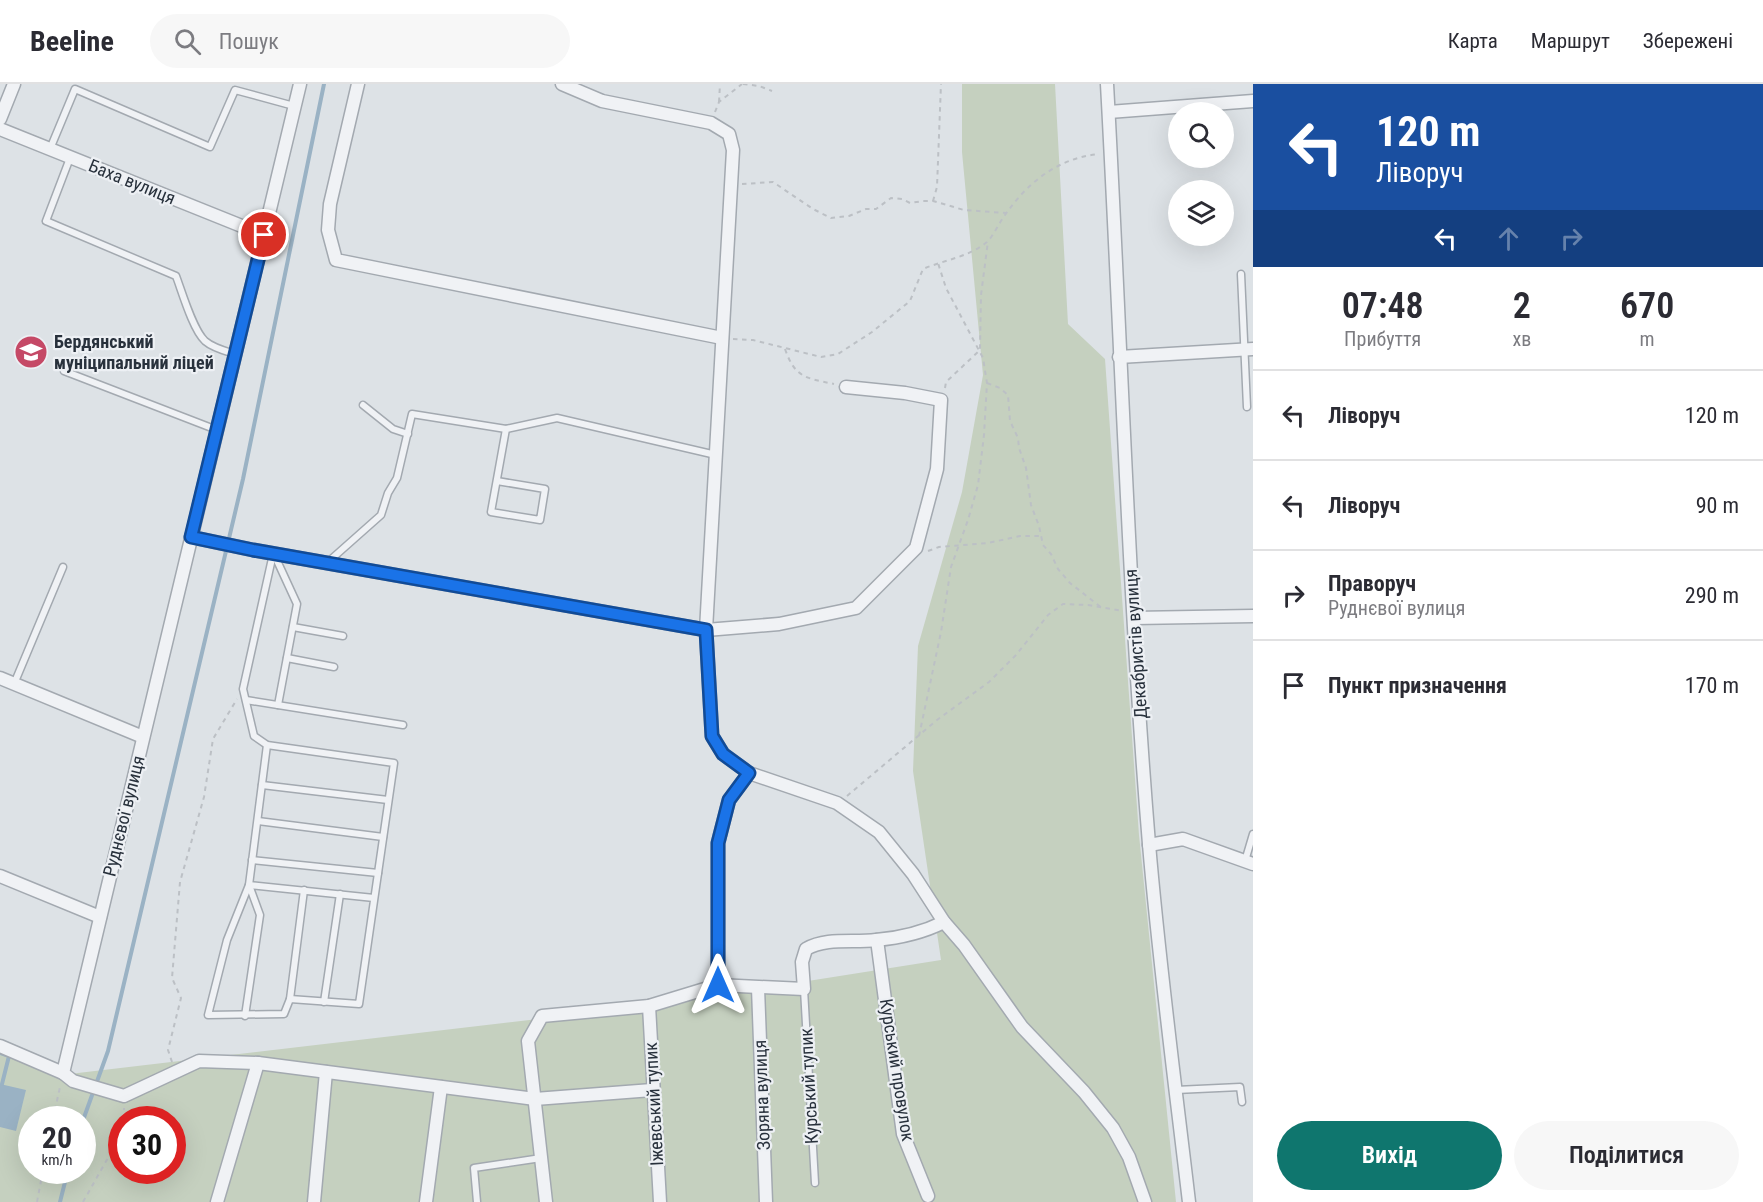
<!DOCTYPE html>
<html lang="uk">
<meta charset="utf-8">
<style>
body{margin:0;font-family:"Roboto Condensed",sans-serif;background:#f7f7f7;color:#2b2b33;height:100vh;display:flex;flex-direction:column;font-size:22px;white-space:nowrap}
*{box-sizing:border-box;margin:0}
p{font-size:20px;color:#7c7c81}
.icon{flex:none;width:33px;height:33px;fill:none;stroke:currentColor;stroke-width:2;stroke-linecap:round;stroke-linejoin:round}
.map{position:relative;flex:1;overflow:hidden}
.details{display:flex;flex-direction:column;background:#fff;width:510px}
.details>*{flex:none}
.banner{background:#1a4fa0;color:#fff;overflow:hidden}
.controls{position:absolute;left:1168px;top:18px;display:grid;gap:12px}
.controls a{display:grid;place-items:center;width:66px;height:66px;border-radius:50%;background:#fff;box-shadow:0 6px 24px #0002;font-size:30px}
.speed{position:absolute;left:18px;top:1022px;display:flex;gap:12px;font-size:30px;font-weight:700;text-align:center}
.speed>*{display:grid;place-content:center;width:78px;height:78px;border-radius:50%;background:#fff;box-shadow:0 6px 24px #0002;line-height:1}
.speed small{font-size:15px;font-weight:400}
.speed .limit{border:9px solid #d22;background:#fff;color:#111}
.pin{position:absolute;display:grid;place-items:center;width:51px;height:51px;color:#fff;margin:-26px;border:3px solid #fff;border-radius:50%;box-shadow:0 2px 6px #0007}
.me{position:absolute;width:66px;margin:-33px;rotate:0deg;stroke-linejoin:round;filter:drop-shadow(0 0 4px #0008)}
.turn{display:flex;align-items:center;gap:21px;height:126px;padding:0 24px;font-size:27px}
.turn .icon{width:78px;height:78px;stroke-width:2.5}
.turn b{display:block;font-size:42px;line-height:51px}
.lanes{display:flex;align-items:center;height:57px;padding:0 24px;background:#0003;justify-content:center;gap:30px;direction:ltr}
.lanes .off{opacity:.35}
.eta{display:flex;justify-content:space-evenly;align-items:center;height:102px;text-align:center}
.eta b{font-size:36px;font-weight:600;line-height:42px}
.primary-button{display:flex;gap:12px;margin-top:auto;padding:12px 24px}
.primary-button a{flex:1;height:69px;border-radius:36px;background:#0f766e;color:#fff;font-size:24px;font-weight:600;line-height:69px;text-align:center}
.primary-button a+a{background:#f7f7f7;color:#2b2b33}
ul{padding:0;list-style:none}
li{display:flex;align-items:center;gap:18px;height:90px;padding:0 24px;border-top:2px solid #e1e1e2}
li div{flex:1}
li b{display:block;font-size:22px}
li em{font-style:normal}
header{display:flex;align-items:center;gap:36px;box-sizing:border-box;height:84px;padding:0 30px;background:#fff;border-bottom:2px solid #e1e1e2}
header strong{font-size:28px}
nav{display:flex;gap:33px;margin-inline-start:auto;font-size:21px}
.search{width:420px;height:54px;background:#f7f7f7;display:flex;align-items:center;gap:15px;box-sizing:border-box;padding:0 21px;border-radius:33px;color:#7c7c81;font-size:22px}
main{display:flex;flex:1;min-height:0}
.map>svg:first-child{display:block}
.green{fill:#c5d0bf;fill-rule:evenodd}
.water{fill:#9ab2c4}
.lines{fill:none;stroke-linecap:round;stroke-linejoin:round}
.stream{stroke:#9ab2c4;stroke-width:4}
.lane-casing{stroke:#a3a9b0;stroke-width:9}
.street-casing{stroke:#a3a9b0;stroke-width:15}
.path{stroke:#bcc0c5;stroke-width:2;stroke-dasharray:4.5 4.5;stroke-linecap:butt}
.lane{stroke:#f0f2f5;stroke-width:6}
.street{stroke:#f0f2f5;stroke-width:12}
.route-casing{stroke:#114b97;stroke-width:15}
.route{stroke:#1a73e8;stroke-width:10}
.labels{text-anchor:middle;stroke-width:4.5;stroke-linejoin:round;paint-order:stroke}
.street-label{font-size:18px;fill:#28313c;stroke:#edf0f4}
.poi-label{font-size:18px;font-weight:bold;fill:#28313c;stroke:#edf0f4;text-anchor:start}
</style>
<header>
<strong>Beeline</strong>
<div class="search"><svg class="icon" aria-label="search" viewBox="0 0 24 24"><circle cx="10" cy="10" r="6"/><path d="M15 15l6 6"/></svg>Пошук</div>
<nav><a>Карта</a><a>Маршрут</a><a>Збережені</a></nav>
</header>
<main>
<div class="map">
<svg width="1253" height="1118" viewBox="0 0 1253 1118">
<rect width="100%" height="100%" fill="#dde2e6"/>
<path class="green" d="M962,0h93l13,240 37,35 34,476 37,367h-1176v-153l61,26 588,-69 292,-46 -28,-189 5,-125 44,-154 21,-117 -21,-223zM32,1035h50v51h-50zM122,1035h50v51h-50z"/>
<polygon class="water" points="0,1000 26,1006 16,1047 0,1043"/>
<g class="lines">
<g class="stream">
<polyline points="0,969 9,972 2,1000"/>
<polyline points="82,1039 108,967 243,395 324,0"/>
<polyline points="60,1118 68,1086"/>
</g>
<g class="lane-casing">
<g id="lane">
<polyline points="50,65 75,5 210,63 235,6 294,22"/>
<path d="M70,74l-24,63 130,55c6,16 17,54 29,65 8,7 20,10 30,13"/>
<polyline points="1241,190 1247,323"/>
<polyline points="64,287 217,346"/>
<polyline points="363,321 393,345 408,350"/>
<polyline points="497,397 545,405 540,436 491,428 506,345"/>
<path d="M273,470l-30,135 11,47 13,9 127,18c-12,80 -23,161 -35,241l-69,-5 -6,15 -76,1 19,-75 22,-55 125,13"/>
<polyline points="274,470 297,520 278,621"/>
<polyline points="328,478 381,431 388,409 397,394 412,330 506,345 557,334 716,371"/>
<polyline points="293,543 343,552"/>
<polyline points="287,574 334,583"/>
<polyline points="14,600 63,483"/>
<polyline points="246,616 403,641"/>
<polyline points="262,701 388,716"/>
<polyline points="258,737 383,753"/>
<polyline points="252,776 378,789"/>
<polyline points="1245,777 1253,750"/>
<polyline points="804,905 815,1099"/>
<polyline points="290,915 304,806"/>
<polyline points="324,918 340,810"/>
<polyline points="245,932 260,831 249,801 267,661"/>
<polyline points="1176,1006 1240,1003 1242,1018"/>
<polyline points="477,1118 474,1084 541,1074"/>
</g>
</g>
<g class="street-casing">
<g id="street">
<polyline points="300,0 63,989 73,997 124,1012 199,977 258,979 535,1015 652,1006"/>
<polyline points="358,0 330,120 328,146 336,176 722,254"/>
<polyline points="562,0 602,17 711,39 729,50 733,66 706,546 712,652 723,670 749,689"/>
<path d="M1107,0c14,253 21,507 42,760 10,119 26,239 40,358"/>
<polyline points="1109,28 1253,17"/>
<polyline points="0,35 14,0"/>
<polyline points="0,45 264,151"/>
<polyline points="1119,273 1253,265"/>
<polyline points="191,453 253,466 706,546 779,540 856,524 916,464 937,385 941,316 905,309 846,303"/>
<polyline points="1134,534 1253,532"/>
<polyline points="0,594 143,653"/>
<polyline points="1149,761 1183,755 1253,780"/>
<polyline points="0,792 100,833"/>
<polyline points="877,856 903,1050 928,1112"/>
<polyline points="718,901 718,759 729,716 749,689 837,719 879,748 913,790 944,838 964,861 1022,943 1084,1008 1113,1044 1129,1073 1145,1118"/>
<polyline points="758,904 766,1118"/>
<polyline points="649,922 660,1118"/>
<polyline points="0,962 63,989"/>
<polyline points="217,1118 258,979"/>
<polyline points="314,1118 326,988"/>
<polyline points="426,1118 441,1003"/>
<path d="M546,1118l-18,-161 14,-25 107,-10 69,-21 86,4 -2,-27 4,-13c21,-12 47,-6 70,-9 23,-2 48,-8 68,-18"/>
</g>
</g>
<g class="path">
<polyline points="743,0 759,2 772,7"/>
<polyline points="719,18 720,0"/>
<polyline points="715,28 719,18 742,0"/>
<polyline points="742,100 773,98 813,125 831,134 849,132 866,125 876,125 891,114 902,115 910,119 923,117 933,117 964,126 1006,129"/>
<polyline points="933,117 937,103 941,0"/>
<path d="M733,255l20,1 68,17 17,-3 34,-22 38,-31 13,-32c21,-9 46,-12 64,-27 7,-7 12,-19 18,-27 23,-33 53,-57 94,-61"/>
<path d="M785,265c10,29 21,29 49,35"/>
<polyline points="987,299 1000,304 1008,311 1010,337 1018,354 1019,364 1026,384 1031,421 1039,442 1043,461 1051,470 1058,485 1070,499 1102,524"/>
<polyline points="945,304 946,298 980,266 981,211 988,157"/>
<polyline points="928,467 939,463 988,459 1020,452 1040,452"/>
<polyline points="919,652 941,548 951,483 968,436 978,401 984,351 987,299 983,274 946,204 938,179"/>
<polyline points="847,712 937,636 989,598 1016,571 1048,531 1063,520 1088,521 1123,527"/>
<polyline points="172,978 168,966 181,914 172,894 180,798 204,713 213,655 237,615"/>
<polyline points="53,1035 60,1003"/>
<polyline points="124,1035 124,1024"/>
<polyline points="37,1118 43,1086"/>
<polyline points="83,1118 122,1049"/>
</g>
<use href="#lane" class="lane"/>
<use href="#street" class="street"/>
</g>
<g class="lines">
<g class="route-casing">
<polyline id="route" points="264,151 191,453 253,466 706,546 712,652 723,670 749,689 729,716 718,759 718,901"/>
</g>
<use href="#route" class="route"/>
</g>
<defs>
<g id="school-disc" transform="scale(1.725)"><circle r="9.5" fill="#c54966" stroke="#edf0f4"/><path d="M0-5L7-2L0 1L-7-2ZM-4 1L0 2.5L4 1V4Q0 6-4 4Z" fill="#fff"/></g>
</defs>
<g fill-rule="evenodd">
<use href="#school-disc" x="31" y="268"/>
</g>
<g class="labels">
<g class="street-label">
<text transform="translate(132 98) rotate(22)" y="6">Баха вулиця</text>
<text transform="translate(1136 560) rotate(-94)" y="6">Декабристів вулиця</text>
<text transform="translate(124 732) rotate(-76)" y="6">Руднєвої вулиця</text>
<text transform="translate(897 986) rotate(81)" y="6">Курський провулок</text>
<text transform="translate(809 1002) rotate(-93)" y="6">Курський тупик</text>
<text transform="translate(762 1011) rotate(-92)" y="6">Зоряна вулиця</text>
<text transform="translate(654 1020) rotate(-93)" y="6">Іжевський тупик</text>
</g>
<g class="poi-label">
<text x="54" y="264">Бердянський<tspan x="54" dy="21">муніципальний ліцей</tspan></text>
</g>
</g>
</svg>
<div class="controls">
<a><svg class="icon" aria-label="search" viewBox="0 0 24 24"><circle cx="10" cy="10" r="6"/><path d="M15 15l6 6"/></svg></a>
<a><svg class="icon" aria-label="layers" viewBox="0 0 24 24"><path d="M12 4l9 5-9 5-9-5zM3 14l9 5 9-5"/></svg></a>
</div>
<div class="speed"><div>20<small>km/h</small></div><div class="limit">30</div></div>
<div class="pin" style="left:264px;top:151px;background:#d93025"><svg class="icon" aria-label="arrive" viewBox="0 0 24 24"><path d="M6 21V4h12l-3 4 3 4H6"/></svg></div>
<svg class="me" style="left:718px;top:901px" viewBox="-20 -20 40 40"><path d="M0-17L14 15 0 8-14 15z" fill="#1a73e8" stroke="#fff" stroke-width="4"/></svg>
</div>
<section class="details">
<div class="banner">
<div class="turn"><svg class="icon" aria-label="left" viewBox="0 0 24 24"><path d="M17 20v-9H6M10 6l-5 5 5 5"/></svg><div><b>120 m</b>Ліворуч</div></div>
<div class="lanes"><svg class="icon" aria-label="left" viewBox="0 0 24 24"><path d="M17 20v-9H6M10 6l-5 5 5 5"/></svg><svg class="icon off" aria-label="ahead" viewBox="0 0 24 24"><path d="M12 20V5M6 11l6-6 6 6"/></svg><svg class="icon off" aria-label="right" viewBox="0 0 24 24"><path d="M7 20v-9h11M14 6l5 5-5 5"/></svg></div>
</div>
<div class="eta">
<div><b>07:48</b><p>Прибуття</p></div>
<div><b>2</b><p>хв</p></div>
<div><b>670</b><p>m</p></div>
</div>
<ul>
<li><svg class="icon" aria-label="left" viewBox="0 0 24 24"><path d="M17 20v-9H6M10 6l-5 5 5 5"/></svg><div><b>Ліворуч</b></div><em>120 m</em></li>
<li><svg class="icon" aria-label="left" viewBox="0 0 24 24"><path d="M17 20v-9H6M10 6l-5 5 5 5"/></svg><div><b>Ліворуч</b></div><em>90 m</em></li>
<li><svg class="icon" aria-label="right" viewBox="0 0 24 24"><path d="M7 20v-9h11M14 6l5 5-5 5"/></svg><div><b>Праворуч</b><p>Руднєвої вулиця</p></div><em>290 m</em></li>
<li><svg class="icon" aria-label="arrive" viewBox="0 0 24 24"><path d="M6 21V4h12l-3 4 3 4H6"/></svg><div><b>Пункт призначення</b></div><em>170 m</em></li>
</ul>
<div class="primary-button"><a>Вихід</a><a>Поділитися</a></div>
</section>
</main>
